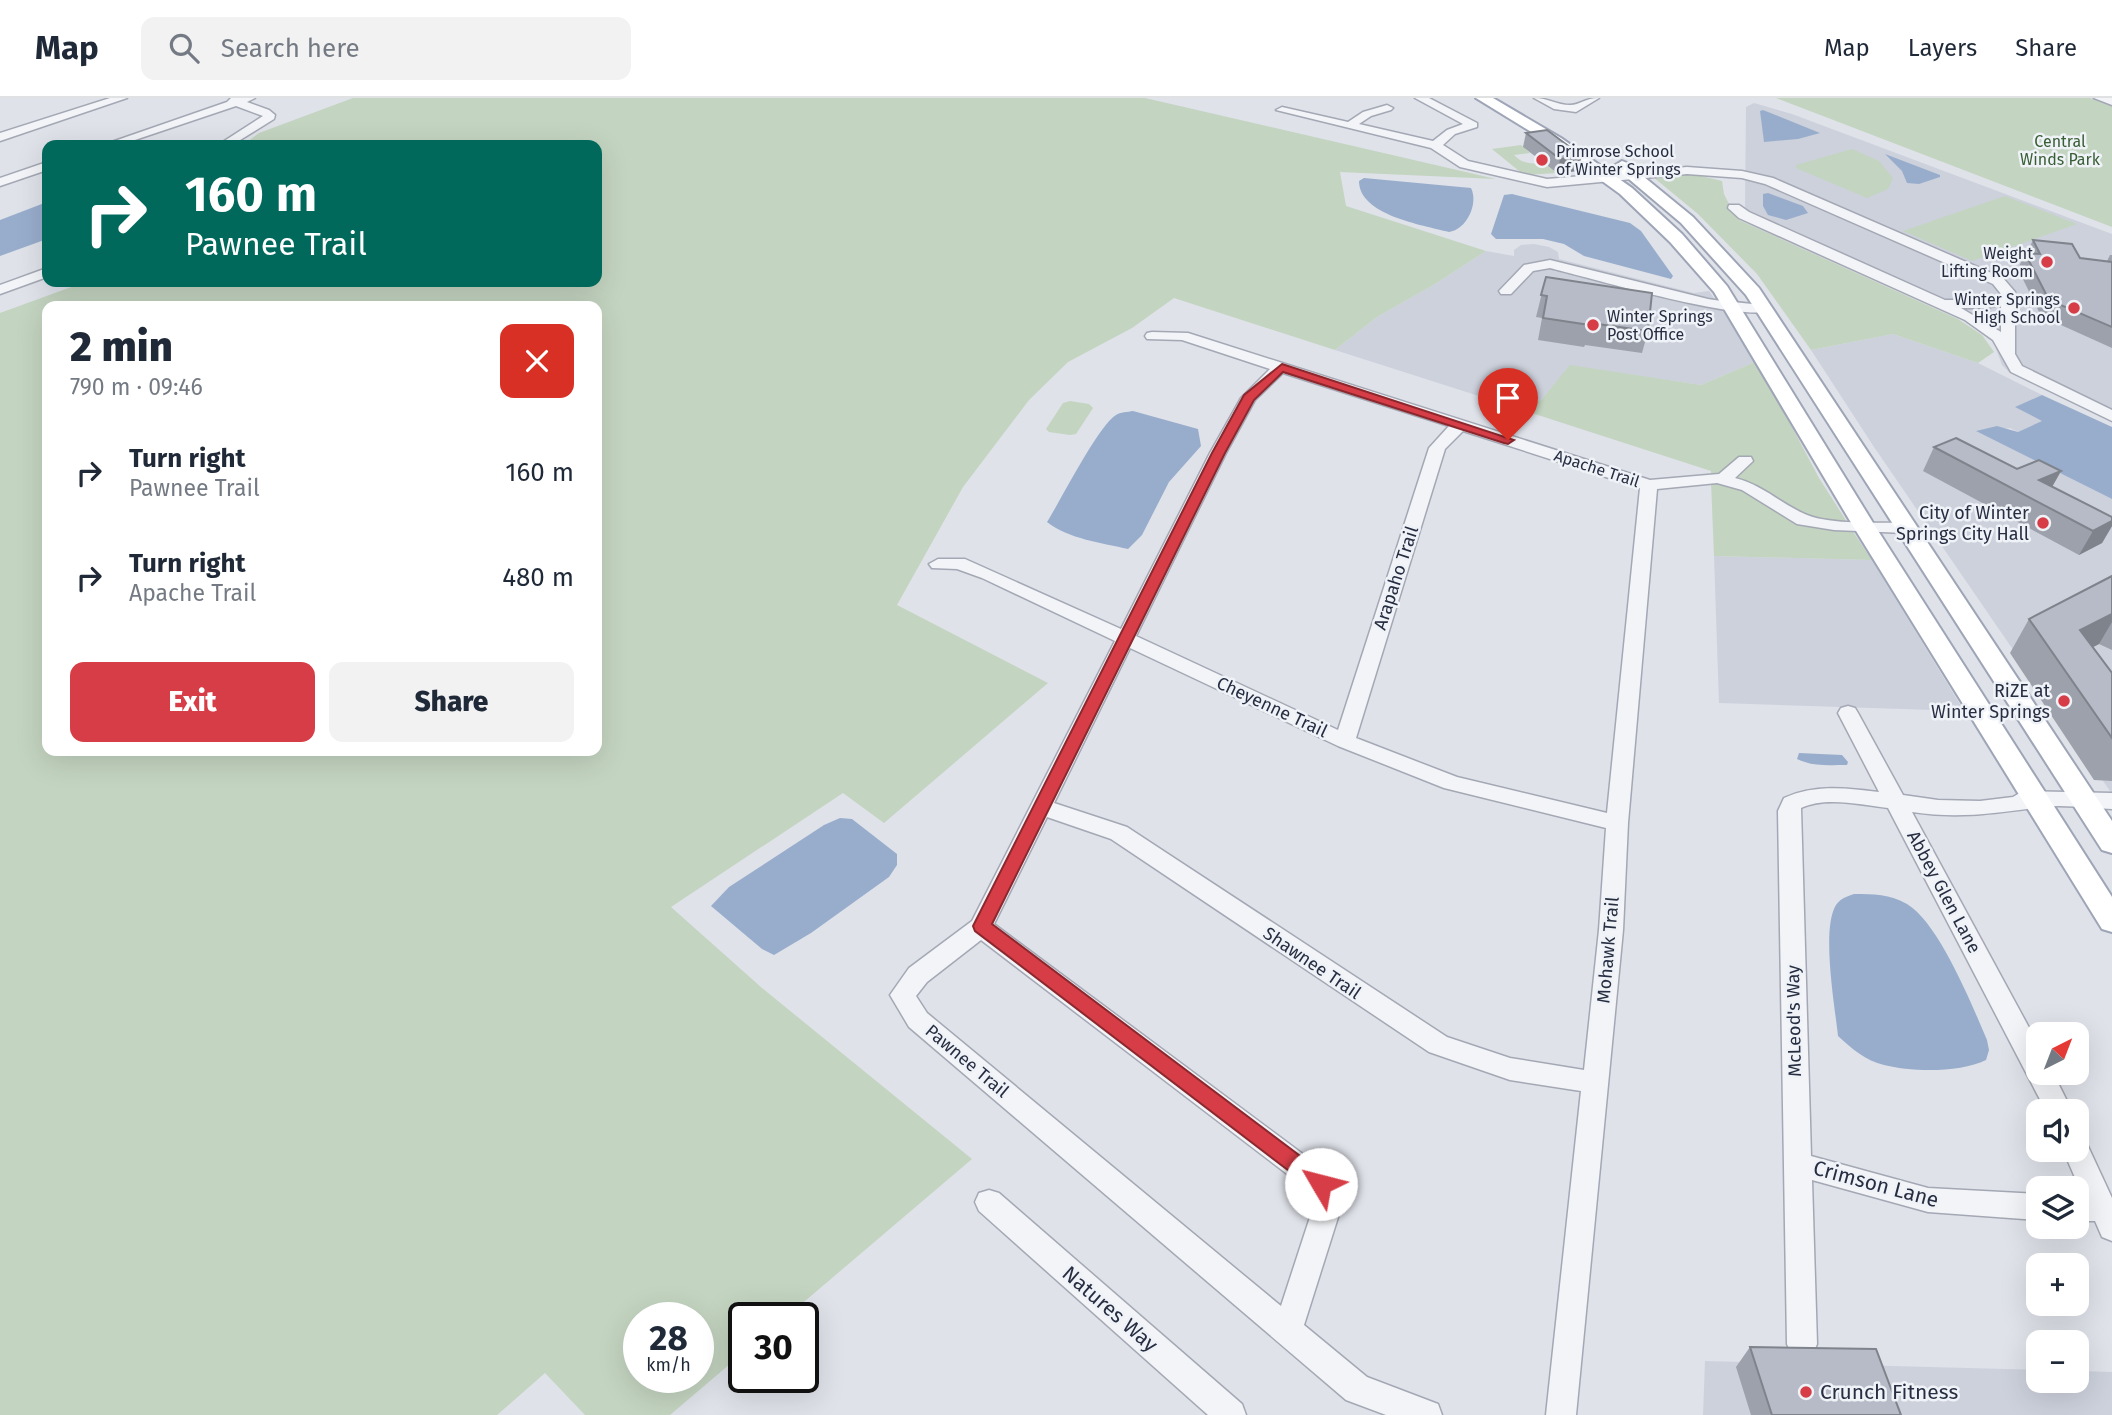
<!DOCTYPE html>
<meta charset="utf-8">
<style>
body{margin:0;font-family:"Fira Sans",sans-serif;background:#f2f2f3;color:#1f2937;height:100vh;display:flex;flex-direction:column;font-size:26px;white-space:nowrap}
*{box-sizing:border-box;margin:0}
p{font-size:23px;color:#747a83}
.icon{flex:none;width:38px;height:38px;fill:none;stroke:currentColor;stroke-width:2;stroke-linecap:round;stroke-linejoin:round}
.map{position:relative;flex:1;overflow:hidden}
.drawer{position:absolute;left:42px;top:203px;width:560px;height:455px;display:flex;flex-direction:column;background:#fff;border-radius:14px;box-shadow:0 7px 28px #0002}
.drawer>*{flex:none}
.banner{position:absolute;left:42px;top:42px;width:560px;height:147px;border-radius:14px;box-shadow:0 7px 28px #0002;background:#00695c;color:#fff;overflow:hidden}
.needle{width:46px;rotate:42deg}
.controls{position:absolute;left:2026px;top:924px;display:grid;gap:14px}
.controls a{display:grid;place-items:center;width:63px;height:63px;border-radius:14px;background:#fff;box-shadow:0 7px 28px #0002;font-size:35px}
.speed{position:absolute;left:623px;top:1204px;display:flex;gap:14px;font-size:35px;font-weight:700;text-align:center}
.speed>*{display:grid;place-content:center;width:91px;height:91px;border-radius:50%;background:#fff;box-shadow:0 7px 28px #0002;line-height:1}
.speed small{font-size:18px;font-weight:400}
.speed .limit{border:4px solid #111;border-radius:10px;background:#fff;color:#111}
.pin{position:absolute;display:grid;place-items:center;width:60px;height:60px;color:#fff;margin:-72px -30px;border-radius:50% 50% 50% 0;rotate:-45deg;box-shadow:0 0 7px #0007}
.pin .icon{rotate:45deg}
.me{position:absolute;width:77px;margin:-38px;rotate:307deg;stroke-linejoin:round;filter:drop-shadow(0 0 5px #0008)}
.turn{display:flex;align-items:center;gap:24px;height:147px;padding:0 28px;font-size:32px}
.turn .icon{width:91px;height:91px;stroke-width:2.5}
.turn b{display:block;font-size:49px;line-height:60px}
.round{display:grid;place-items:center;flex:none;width:74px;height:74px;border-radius:14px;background:#f2f2f3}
.overview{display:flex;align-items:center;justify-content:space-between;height:119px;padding:0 28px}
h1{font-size:42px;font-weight:800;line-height:52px}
.action{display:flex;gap:14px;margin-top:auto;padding:14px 28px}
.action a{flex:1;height:80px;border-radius:14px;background:#d63d47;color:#fff;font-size:28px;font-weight:800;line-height:80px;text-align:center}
.action a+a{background:#f2f2f3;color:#1f2937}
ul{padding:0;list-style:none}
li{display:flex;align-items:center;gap:21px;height:105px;padding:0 28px}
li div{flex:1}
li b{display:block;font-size:26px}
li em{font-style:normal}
header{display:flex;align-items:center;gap:42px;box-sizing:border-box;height:98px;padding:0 35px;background:#fff;border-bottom:2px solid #e0e1e3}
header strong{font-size:33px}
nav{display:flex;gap:38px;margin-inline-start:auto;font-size:24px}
.search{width:490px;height:63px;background:#f2f2f3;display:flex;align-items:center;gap:18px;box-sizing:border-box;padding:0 24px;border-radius:14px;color:#747a83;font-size:26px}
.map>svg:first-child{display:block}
.built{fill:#cdd1dc}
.green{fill:#c3d4c0;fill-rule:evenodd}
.water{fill:#98adcc}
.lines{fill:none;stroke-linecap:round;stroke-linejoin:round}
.minor-casing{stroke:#a4a8b4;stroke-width:3}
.major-casing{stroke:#9ea5b6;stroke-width:4}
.minor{fill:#f2f4f7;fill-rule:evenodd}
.major{fill:#fff;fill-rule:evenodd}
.wall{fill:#9da1ab}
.shaded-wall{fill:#7f838b}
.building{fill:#b6bbc7;stroke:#7f838b;stroke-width:2}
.route{fill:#d63d47;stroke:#8b282e;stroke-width:2}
.poi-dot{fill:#d63d47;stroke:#eff2f7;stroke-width:2.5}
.labels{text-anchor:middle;stroke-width:5;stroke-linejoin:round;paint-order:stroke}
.far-park-label{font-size:16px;fill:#385e34;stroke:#eff2f7}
.far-poi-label{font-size:16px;fill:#272e42;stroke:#eff2f7;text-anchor:start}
.far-street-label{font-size:16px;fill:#272e42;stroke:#eff2f7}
.poi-label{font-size:18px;fill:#272e42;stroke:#eff2f7;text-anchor:end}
.street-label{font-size:18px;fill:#272e42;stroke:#eff2f7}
.near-street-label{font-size:21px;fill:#272e42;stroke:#eff2f7}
.near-poi-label{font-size:21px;fill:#272e42;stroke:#eff2f7;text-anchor:start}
</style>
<header>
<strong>Map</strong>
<div class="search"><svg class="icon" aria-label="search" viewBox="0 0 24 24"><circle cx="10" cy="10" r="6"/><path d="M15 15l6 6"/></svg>Search here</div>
<nav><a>Map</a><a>Layers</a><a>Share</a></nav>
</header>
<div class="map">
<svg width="2112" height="1317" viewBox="0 0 2112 1317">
<rect width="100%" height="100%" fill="#dfe2e9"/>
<g class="built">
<polygon points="1754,5 1792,16 2112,136 2112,324 2009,274 2002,267 1994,245 1977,229 1742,121 1745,112 1746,9"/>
<polygon points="1534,146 1549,149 1558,154 1559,161 1694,195 1709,193 1757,263 1701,287 1570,268 1541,302 1507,307 1335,252 1377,219 1435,186 1486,153 1514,158 1514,152 1521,147"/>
<polygon points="1893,236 1978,265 2042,297 2016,309 2043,323 2018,334 2010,330 1977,333 2112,401 2112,696 1874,349 1811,252"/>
<polygon points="1714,458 1872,462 1964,613 1719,605"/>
<polygon points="1705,1263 2039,1272 2039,1283 2077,1283 2077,1273 2112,1274 2112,1317 1703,1317"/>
</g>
<g class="green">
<path d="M353,0h792l351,81 -156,-7 6,34 140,45 -51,33 -58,33 -42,33 -161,-52 -42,30 -64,34 -39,38 -66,87 -66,118 151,78 -164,140 -41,-30 -172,114 91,81 210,171 -187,159h-41v34l-74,63h-85l-40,-42 -48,42h-497v-1102l85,-31h512v-137l-351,-2 13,-10zM47,208h550v445h-550zM639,1220h59v59h-59z"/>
<polygon points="1776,0 2090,0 2112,8 2112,129"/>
<path d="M1521,47l9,8 -16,2c9,9 16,9 29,8l14,10 -33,2 -32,-26z"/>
<polygon points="1852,51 1879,63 1893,80 1888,91 1867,100 1796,70 1796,67"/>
<polygon points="1689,75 1722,83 1724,96 1730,108 1728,109 1739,122 1958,221 1982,237 1994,254 1978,265 1893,236 1811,252 1757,176 1698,116 1652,78"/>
<polygon points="2005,98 2077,126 1972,163 1903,133"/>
<path d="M1757,263l62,117 28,44c-16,-1 -35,-1 -50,-9 -24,-11 -33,-27 -63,-35l20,-17 -11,-5 -23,19h-9v-4l-204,-66 34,-5 29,-35 131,20z"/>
<polygon points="1070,303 1089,306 1093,310 1076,336 1070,337 1049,334 1046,331 1063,305"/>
<polygon points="1711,384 1733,387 1787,419 1852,432 1872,462 1714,458"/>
</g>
<g class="water">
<polygon points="1763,12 1820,35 1798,41 1764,44 1760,13"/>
<polygon points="1885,56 1940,77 1940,79 1919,86 1907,85 1902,73"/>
<path d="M1364,80l107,10c8,16 -5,42 -22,44 -27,-7 -90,-17 -90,-51z"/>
<polygon points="1768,95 1803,108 1808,115 1786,122 1768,117 1763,108 1763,96"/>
<polygon points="1512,96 1630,125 1641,133 1673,178 1671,181 1584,158 1564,146 1543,141 1496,141 1491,136 1504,97"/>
<polygon points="47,104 47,141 0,158 0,122"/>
<polygon points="2042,297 2112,329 2112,401 1976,333 1997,328 2018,334 2042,323 2015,309"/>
<path d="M1133,313l65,18 3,17 -32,36 -27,53 -14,14c-25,-6 -60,-10 -81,-27 14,-22 51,-96 69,-107 4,-3 12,-3 17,-4z"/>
<path d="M1799,655l43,2 6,7 -1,3c-19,0 -33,2 -50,-6z"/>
<polygon points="840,720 852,721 897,756 897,767 889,779 811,835 774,857 762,851 711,808 729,789 824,727"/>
<path d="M1854,796c19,0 36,0 53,10 32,19 65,101 80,136l2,10 -3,10c-26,13 -75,12 -102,5 -18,-4 -33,-17 -46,-29 -3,-29 -17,-107 -2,-131 5,-7 10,-8 18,-11z"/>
</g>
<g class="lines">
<g class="minor-casing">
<g id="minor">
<polygon points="110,0 127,0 0,43 0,35"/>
<polygon points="231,0 255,0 247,4 269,12 275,17 274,21 232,47 218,47 263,18 236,8 120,47 103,47 227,4"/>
<path d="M1415,0h14l48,25v4l-22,7 -12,11 25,16 79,18 140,-12 55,4 31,7 230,100 12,14v62l7,12 90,44v11l-101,-49 -18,-32 -28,-20 -226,-102 -11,-10 1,-3h10l10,7 196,88h40l16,-6 -8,-10 -228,-100 -23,-6 -55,-4 -140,13 -87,-20 -29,-19 -155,-38 6,-3 66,15 15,-10 24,-7 6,3 -2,2 -20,6 -12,8 74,17 14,-11 16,-6zM2001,206v28l-40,-24h26z"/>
<path d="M1534,0c14,0 23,7 36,7 10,0 15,-7 29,-7l-23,14 -22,-3z"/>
<polygon points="2094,0 2112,0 2112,7"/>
<polygon points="47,64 47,72 0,88 0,80"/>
<path d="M1550,162l158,39c14,3 57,4 64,10 -19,17 -189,-33 -222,-41l-17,3 -22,23h-10l-2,-3 25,-26z"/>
<polygon points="47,170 47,179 0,196 0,187"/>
<path d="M1152,234l36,1 462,147 69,-6 20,-17h12l2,4 -18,17c28,7 46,26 72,37 25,10 70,7 98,8l9,5 -9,5 -71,-3 -37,-6 -55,-34 -25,-7 -60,6 -29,334 -5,107 -47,485h-30l35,-324 -71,-11 -81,-28 -318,-213 -64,-22 -53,107 337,251 9,36 -36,114 63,52 71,27 4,11h-56l-40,-15 -437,-373 -19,-32 19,-27 63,-47 143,-280 -133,-63 -25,-9 -25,-1 -3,-4 9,-5h27l156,70 89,-176 31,-55 29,-29 -88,-29 -35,-1 -2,-3 2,-3zM1283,275l166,53 -20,22 -91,282 -202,-94 90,-183 29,-53zM1463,333l177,57 -33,325 -150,-36 -101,-39 89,-289zM1130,550l208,98 106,42 162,40 -7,102 -15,140 -74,-12 -63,-21 -320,-210 -73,-24zM981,842l327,250 4,21 -31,95 -354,-293 -11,-17 11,-14z"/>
<path d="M1848,608l7,2 3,5 45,82 35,5 42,1 33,-4 10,-6 89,2v16c-23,-1 -48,-5 -71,-2 -46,6 -82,12 -129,5l127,234v27h14l19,38h-26l-158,-303c-26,-3 -62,-12 -87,0l10,348 117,32 111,6v26l-111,-8 -116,-32 5,164 -4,10 -11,4 -11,-4 -4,-10 -9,-533 6,-13c30,-14 63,-10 95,-6l-41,-79 3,-5z"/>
<polygon points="2077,1041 2086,1044 2112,1100 2112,1143 2102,1139 2095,1123 2077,1123 2077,1097 2083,1098 2063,1052 2077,1052"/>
<polygon points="989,1092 999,1095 1242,1306 1246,1317 1208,1317 979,1113 975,1104 979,1095"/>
</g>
</g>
<g class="major-casing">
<g id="major">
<polygon points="1476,0 1493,0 1561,40 1632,90 1682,136 1727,188 1875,428 2112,799 2112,834 2102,831 1853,428 1714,194 1670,144 1620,96 1551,46"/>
<polygon points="1622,63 1627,65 1693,119 1759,190 2112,723 2112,755 2102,752 1746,197 1681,125 1617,71 1614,68"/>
</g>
</g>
<use href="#minor" class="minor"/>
<use href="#major" class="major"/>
</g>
<g class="wall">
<polygon points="1526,35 1578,73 1557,75 1523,49"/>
<polygon points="2033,142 2080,160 2107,163 2110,157 2112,157 2112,250 2041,218 2018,171 2025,155 2027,155"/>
<polygon points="1546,179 1648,233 1642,255 1585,247 1584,249 1538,242 1542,220 1536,219"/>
<polygon points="1934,349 2017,371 2061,373 2052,389 2112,419 2112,428 2102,445 2079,457 1923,373"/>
<polygon points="2112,478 2112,552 2099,546 2093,549 2112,575 2112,683 2094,682 2010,555 2029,521"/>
<polygon points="1750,1249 1901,1317 1751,1317 1736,1269"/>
</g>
<g class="shaded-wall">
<polygon points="1582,58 1578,73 1557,75 1560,61"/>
<polygon points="2061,373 2048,396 2039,382"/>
<polygon points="2112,423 2112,428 2102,445 2079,457 2093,433"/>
<polygon points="2112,516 2112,524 2099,546 2060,566 2080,532"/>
</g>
<g class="building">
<polygon points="1547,32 1582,58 1560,61 1526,35"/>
<polygon points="2033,142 2072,146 2080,160 2112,164 2112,229 2049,202 2025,155 2040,156"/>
<polygon points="1546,179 1652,195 1648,233 1590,225 1590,227 1543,220 1547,198 1541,197"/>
<polygon points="1956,340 2017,371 2039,362 2061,373 2039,382 2112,419 2112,423 2093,433 1934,349"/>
<polygon points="2112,478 2112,516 2080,532 2112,575 2112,640 2029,521"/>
<polygon points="1750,1249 1876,1251 1901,1317 1772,1317"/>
</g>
<polygon class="route" points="1282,266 1514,342 1508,346 1504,345 1283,274 1254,302 1225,355 992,826 1328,1079 1331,1086 1328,1092 1321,1095 1314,1092 975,833 973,828 1212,355 1244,297"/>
<g class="poi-dot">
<circle cx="1542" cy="62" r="7"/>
<circle cx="2047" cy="164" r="7"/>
<circle cx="2074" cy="210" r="7"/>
<circle cx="1593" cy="227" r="7"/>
<circle cx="2043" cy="425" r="7"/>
<circle cx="2064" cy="603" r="7"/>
<circle cx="1806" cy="1294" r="7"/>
</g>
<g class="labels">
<g class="far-park-label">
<text x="2060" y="49">Central<tspan x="2060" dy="18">Winds Park</tspan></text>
</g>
<g class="far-poi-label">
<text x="1556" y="59">Primrose School<tspan x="1556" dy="18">of Winter Springs</tspan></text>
<text x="2033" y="161" text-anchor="end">Weight<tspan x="2033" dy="18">Lifting Room</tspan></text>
<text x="2060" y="207" text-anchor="end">Winter Springs<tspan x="2060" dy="18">High School</tspan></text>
<text x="1607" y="224">Winter Springs<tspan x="1607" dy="18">Post Office</tspan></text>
</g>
<g class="far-street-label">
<text transform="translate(1597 370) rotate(18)" y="6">Apache Trail</text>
</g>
<g class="poi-label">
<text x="2029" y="421">City of Winter<tspan x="2029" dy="21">Springs City Hall</tspan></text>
<text x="2050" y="599">RiZE at<tspan x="2050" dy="21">Winter Springs</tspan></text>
</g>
<g class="street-label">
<text transform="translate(1396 480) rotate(-72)" y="6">Arapaho Trail</text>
<text transform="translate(1272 609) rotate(25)" y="6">Cheyenne Trail</text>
<text transform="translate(1944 794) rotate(62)" y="6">Abbey Glen Lane</text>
<text transform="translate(1608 852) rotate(-85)" y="6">Mohawk Trail</text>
<text transform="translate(1312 865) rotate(34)" y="6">Shawnee Trail</text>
<text transform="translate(1794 923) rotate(-91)" y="6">McLeod's Way</text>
<text transform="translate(967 963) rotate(40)" y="6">Pawnee Trail</text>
</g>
<g class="near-street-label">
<text transform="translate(1876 1086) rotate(15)" y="7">Crimson Lane</text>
<text transform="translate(1110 1211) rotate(41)" y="7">Natures Way</text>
</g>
<g class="near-poi-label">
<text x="1820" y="1301">Crunch Fitness</text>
</g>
</g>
</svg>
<div class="controls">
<a><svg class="needle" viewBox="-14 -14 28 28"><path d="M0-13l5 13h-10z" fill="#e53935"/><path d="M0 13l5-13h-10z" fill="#747a83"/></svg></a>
<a><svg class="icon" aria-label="sound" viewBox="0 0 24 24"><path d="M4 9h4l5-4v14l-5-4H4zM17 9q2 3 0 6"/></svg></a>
<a><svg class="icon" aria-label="layers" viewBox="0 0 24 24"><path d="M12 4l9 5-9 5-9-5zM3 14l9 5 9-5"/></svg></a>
<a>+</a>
<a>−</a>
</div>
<div class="speed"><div>28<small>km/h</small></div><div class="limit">30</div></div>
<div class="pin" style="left:1508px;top:342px;background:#d93025"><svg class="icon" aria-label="arrive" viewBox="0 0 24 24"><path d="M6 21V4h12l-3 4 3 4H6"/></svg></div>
<svg class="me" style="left:1321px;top:1086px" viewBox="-20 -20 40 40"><circle r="19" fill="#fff"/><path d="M0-13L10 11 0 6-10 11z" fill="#d63d47"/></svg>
<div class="banner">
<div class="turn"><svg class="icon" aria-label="right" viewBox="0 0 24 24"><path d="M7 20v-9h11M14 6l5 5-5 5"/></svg><div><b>160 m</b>Pawnee Trail</div></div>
</div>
<section class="drawer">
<div class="overview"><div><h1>2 min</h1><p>790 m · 09:46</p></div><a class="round" style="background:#d93025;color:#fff"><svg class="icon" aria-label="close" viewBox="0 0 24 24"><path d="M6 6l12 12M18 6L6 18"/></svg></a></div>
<ul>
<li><svg class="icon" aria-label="right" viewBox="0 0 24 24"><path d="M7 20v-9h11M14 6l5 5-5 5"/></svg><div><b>Turn right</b><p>Pawnee Trail</p></div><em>160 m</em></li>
<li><svg class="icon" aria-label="right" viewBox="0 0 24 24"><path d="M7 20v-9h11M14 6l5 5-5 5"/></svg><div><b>Turn right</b><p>Apache Trail</p></div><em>480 m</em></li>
</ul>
<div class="action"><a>Exit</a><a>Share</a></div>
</section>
</div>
